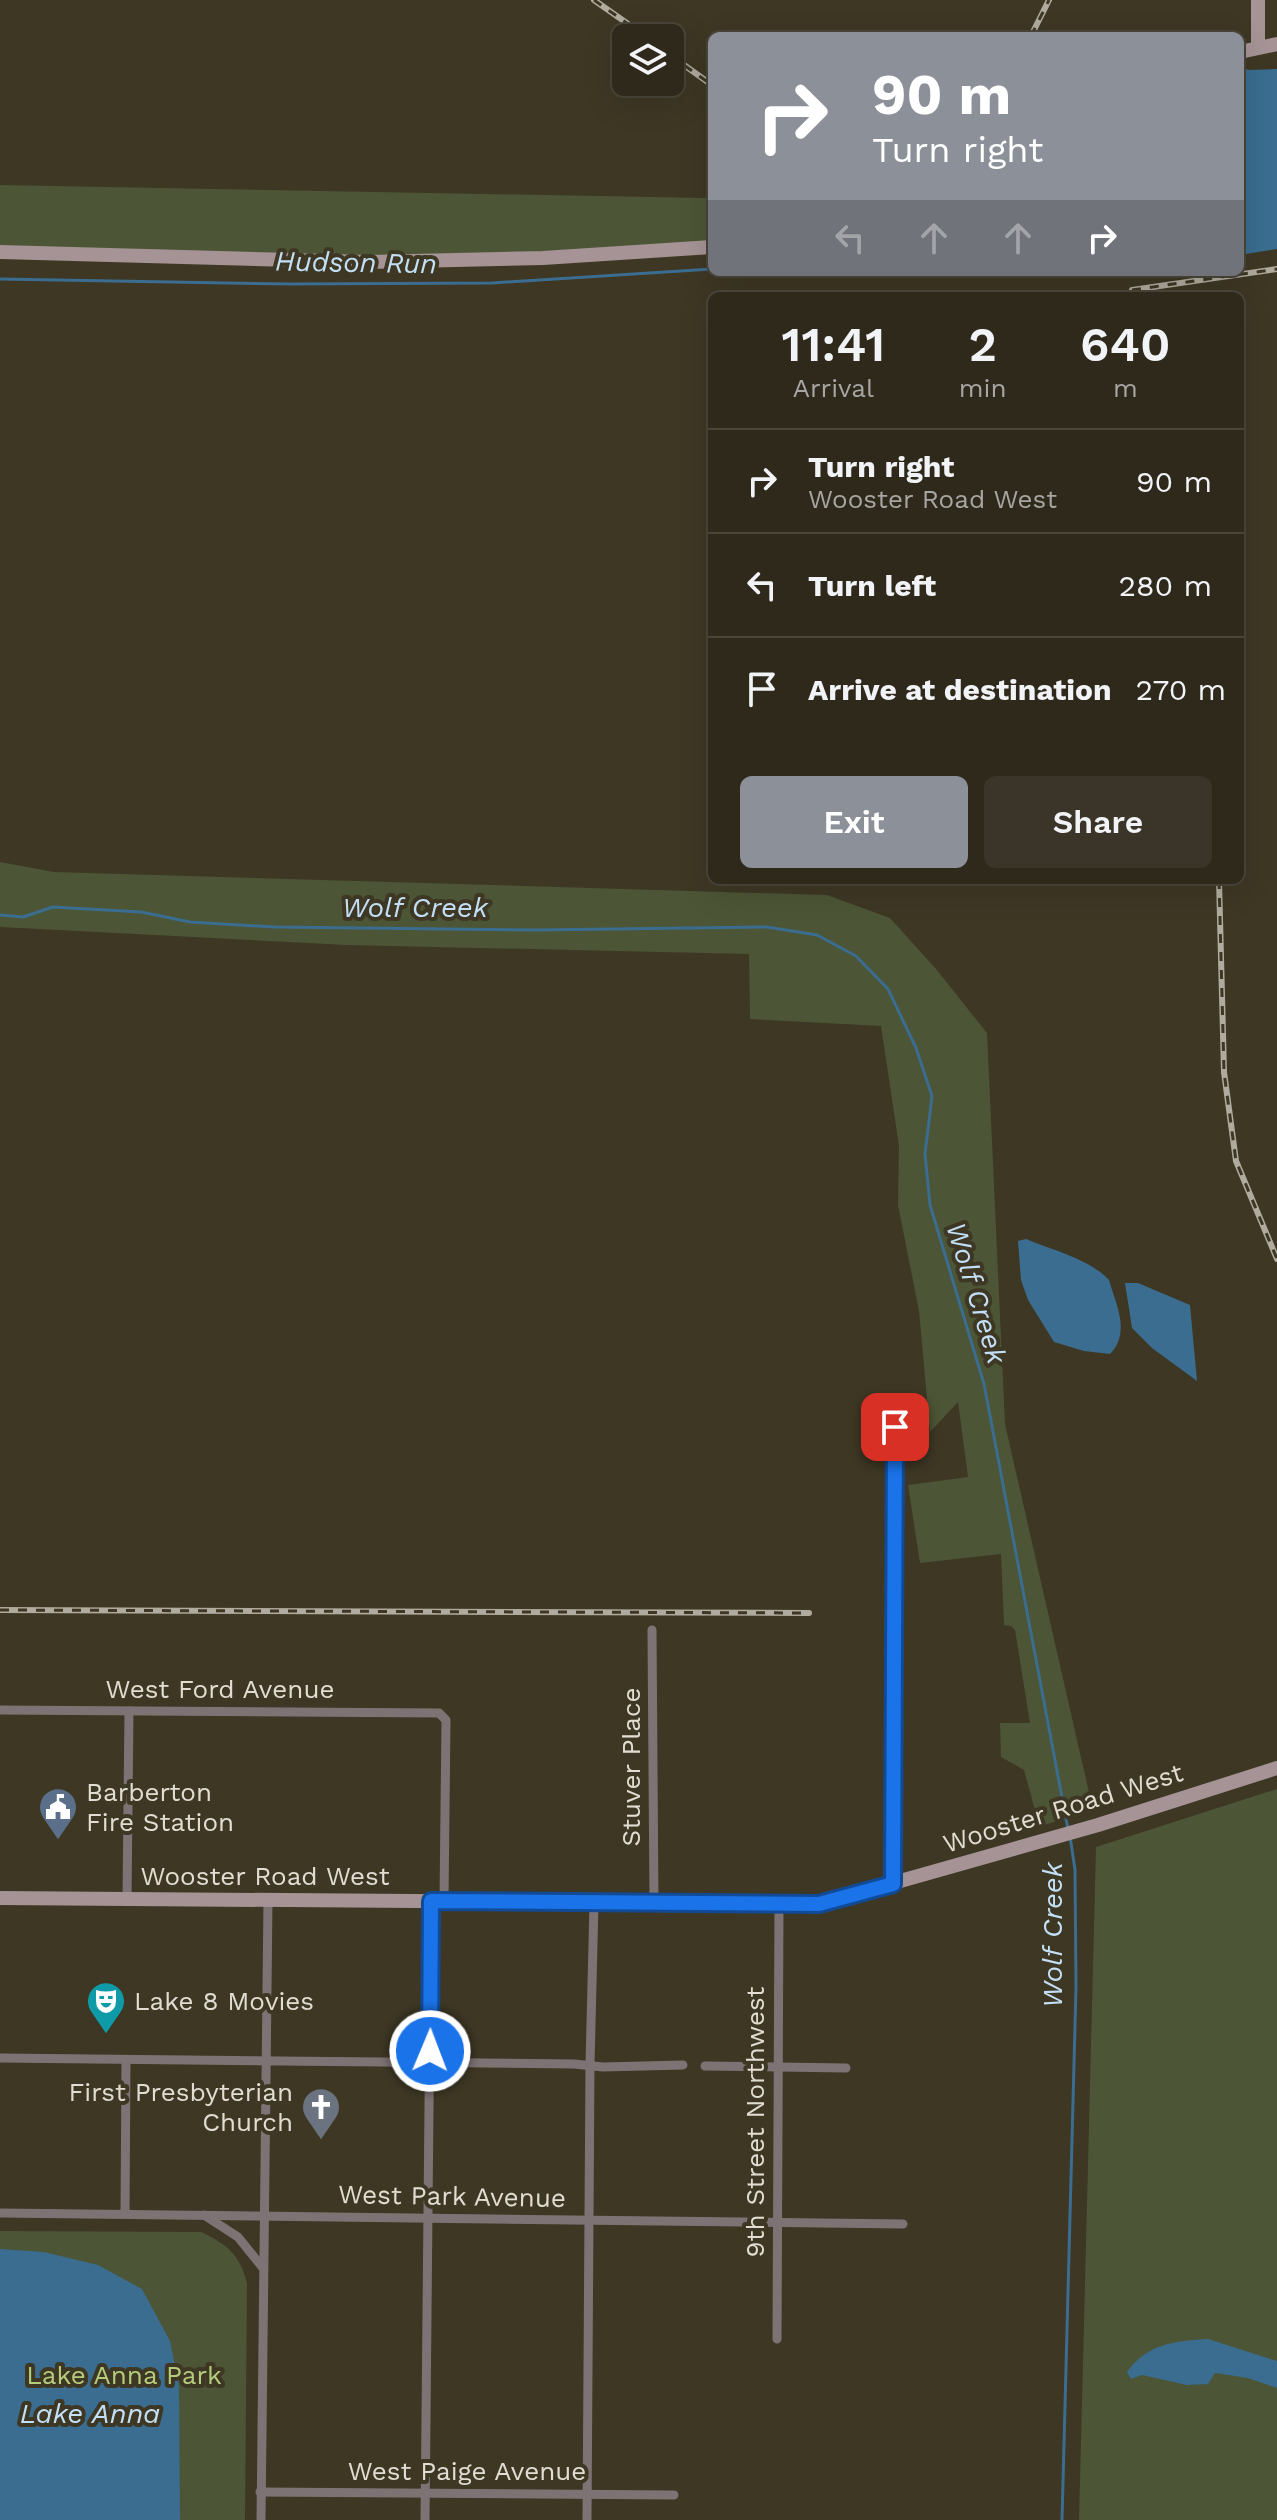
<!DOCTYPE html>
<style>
body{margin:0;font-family:"Work Sans",sans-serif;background:#3a3528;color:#f1f3f6;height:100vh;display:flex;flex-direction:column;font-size:30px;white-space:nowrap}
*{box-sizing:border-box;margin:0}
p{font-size:26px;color:#a7a6a3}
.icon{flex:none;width:44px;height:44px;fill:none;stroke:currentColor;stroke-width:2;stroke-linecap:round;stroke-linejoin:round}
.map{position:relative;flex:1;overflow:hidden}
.sheet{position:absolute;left:708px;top:292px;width:536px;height:592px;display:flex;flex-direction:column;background:#2e291b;border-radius:12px;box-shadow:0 8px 32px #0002,0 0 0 2px #49453a}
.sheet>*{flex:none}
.banner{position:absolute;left:708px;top:32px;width:536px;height:244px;border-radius:12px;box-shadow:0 8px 32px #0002,0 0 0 2px #49453a;background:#8c9099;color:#fff;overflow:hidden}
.buttons{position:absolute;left:612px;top:24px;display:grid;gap:16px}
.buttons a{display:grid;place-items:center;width:72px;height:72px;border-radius:12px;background:#2e291b;box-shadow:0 8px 32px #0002,0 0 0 2px #49453a;font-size:40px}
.pin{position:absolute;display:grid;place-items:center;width:68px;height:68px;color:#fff;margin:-34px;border-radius:16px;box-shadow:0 4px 12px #0006}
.me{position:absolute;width:88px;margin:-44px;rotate:1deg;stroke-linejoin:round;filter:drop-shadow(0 0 6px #0008)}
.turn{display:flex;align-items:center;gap:28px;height:168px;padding:0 32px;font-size:36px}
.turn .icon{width:104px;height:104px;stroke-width:2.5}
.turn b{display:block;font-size:56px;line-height:68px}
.lanes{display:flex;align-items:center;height:76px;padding:0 32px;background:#0003;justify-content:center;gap:40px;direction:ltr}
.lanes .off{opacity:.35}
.eta{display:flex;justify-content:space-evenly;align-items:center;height:136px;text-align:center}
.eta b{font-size:48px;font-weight:600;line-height:56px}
.cta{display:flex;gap:16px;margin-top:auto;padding:16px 32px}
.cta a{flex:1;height:92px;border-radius:12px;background:#8c9099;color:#fff;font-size:32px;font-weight:600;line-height:92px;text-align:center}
.cta a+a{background:#3a3528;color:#f1f3f6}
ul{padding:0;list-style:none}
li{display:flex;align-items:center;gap:24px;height:104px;padding:0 32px;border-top:2px solid #49453a}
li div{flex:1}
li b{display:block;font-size:30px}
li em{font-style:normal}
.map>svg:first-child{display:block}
.green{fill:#4c5535}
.water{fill:#3a6d90}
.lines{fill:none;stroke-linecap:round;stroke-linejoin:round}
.stream{stroke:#3a6d90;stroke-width:3}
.street{stroke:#7e7374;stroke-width:9}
.secondary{stroke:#a59395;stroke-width:14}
.rail-casing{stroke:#b0ab9e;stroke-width:6}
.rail{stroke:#3e3724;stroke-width:3;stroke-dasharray:9;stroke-linecap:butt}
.route-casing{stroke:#114b97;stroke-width:20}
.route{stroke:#1a73e8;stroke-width:14}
.labels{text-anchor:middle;stroke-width:8;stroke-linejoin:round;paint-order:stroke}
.street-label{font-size:26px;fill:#e1ddd2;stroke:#3e3724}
.poi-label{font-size:26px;fill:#e1ddd2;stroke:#3e3724;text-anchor:start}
.park-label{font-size:26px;fill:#b4cc7c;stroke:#3e3724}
.water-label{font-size:28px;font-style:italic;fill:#c2dff5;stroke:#3e3724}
</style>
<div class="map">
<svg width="1277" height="2520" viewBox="0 0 1277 2520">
<rect width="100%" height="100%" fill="#3e3724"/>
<g class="green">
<polygon points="0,185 705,198 712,196 712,247 543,258 0,252"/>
<polygon points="0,862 54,872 827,895 890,918 936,969 987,1033 1005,1424 1093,1810 1038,1827 1038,1821 1024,1770 1001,1757 1000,1723 1030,1723 1015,1630 1011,1626 1004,1625 1001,1554 920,1563 908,1485 968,1477 958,1402 930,1432 919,1311 898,1205 899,1146 881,1026 750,1019 749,954 346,945 0,927"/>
<polygon points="1277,1789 1277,2520 1079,2520 1096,1847"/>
<path d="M0,2231l201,1c26,12 40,24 46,52l-2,236h-245z"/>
</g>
<g class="water">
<polygon points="1240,67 1249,70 1277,69 1277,249 1240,255"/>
<path d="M1026,1239c26,11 64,20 83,41 7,25 22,52 1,74l-26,-3 -30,-9 -26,-42 -7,-20 -3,-39z"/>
<polygon points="1125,1283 1138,1283 1190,1305 1197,1381 1152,1348 1132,1328"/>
<polygon points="0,2249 44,2252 98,2265 142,2289 170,2341 179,2386 180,2520 0,2520"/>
<path d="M1208,2339l69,22v27l-29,-10 -33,-5 -7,11 -21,1 -45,-10 -11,4 -4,-7c21,-29 48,-31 81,-33z"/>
</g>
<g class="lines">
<g class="stream">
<polyline points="0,279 290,284 492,283 712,269"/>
<polyline points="0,915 23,917 53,907 141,912 190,922 275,927 536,930 767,927 817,935 856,956 888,989 916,1048 932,1096 925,1154 930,1205 984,1384 1068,1829"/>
<polyline points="1062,2520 1076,1988 1075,1870 1070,1836"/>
</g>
<g class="street">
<polyline points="652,1630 654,1904"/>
<polyline points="0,1710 439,1713 446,1720 444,1901"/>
<polyline points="893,1884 895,1427"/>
<polyline points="127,1899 129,1711"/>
<polyline points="0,2058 574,2064 603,2067 683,2065"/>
<polyline points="705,2066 846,2068"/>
<polyline points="0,2213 903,2224"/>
<polyline points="125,2214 126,2060"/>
<polyline points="204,2215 238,2237 263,2268"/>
<polyline points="777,2339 779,1905"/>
<polyline points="260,2492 674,2495"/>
<polyline points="261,2520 268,1900"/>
<polyline points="425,2520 431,1901"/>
<polyline points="587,2520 590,2065 594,1903"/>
</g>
<g class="secondary">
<polyline points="1258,0 1258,46"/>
<polyline points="1240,52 1277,44"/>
<polyline points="0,252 368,262 543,258 712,247"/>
<polyline points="0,1898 819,1904 1098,1825 1277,1768"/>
</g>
<g class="rail-casing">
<g id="rail">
<polyline points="594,0 648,38"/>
<polyline points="1031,36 1049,0"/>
<polyline points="670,55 712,85"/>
<polyline points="1132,290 1277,269"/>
<polyline points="1219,880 1224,1072 1236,1161 1277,1259"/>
<polyline points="0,1610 809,1613"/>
</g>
</g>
<use href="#rail" class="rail"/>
</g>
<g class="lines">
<g class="route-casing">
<polyline id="route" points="430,2051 431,1901 819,1904 893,1884 895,1427"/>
</g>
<use href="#route" class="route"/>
</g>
<defs>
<g id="civic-pin" transform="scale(2)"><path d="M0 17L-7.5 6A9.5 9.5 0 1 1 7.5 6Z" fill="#5c6f8a" stroke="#3e3724"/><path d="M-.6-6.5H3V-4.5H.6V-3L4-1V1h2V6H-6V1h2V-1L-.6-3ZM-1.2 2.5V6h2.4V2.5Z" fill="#fff"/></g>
<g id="theatre-pin" transform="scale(2)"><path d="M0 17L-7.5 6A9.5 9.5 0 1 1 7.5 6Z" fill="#0f9aa8" stroke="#3e3724"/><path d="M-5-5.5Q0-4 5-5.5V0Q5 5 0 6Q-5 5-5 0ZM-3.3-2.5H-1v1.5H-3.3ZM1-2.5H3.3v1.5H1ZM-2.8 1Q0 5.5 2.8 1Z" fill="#fff"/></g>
<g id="church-pin" transform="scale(2)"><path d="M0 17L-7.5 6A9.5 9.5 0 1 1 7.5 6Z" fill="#6b7280" stroke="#3e3724"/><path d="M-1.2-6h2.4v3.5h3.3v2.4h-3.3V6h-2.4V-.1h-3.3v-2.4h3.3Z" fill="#fff"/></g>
</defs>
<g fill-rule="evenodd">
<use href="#civic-pin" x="58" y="1807"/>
<use href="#theatre-pin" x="106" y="2001"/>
<use href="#church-pin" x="321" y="2107"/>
</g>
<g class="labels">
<g class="street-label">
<text x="220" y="1698">West Ford Avenue</text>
<text transform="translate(631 1767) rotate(-90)" y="9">Stuver Place</text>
<text transform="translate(1063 1808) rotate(-17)" y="9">Wooster Road West</text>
<text x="265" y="1885">Wooster Road West</text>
<text transform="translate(755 2122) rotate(-90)" y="9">9th Street Northwest</text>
<text transform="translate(452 2196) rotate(1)" y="9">West Park Avenue</text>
<text x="467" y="2480">West Paige Avenue</text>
</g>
<g class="poi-label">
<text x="86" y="1801">Barberton<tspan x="86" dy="30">Fire Station</tspan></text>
<text x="134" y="2010">Lake 8 Movies</text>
<text x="293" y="2101" text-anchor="end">First Presbyterian<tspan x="293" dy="30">Church</tspan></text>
</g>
<g class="park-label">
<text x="124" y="2384">Lake Anna Park</text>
</g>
<g class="water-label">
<text transform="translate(356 262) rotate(1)" y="10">Hudson Run</text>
<text x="415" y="917">Wolf Creek</text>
<text transform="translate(977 1293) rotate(73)" y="10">Wolf Creek</text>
<text transform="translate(1052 1935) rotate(-90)" y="10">Wolf Creek</text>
<text x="90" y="2423">Lake Anna</text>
</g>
</g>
</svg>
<div class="buttons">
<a><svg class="icon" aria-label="layers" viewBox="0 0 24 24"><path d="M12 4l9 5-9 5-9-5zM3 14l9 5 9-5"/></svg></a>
</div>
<div class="pin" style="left:895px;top:1427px;background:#d93025"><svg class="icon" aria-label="arrive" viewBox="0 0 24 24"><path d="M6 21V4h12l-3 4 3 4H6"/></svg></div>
<svg class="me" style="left:430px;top:2051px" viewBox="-20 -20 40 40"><circle r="17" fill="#1a73e8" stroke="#fff" stroke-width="3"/><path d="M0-11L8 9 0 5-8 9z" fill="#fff"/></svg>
<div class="banner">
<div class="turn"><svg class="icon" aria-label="right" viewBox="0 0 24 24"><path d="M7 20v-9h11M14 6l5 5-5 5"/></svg><div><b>90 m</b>Turn right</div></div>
<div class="lanes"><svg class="icon off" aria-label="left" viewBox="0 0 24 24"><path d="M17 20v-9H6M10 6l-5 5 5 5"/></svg><svg class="icon off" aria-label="ahead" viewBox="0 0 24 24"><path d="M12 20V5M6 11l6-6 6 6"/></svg><svg class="icon off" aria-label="ahead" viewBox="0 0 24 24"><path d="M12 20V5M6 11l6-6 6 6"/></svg><svg class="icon" aria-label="right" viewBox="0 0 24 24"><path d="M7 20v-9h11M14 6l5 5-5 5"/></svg></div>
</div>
<section class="sheet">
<div class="eta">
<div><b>11:41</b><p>Arrival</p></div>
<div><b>2</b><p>min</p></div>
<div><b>640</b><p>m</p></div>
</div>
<ul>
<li><svg class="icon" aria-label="right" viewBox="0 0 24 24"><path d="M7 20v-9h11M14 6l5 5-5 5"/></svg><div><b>Turn right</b><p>Wooster Road West</p></div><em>90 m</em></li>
<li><svg class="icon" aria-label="left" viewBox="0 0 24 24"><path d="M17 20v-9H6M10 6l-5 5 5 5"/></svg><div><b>Turn left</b></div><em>280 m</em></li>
<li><svg class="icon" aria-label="arrive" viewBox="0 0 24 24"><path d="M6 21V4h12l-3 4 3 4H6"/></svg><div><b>Arrive at destination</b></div><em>270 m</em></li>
</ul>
<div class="cta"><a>Exit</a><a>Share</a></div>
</section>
</div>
